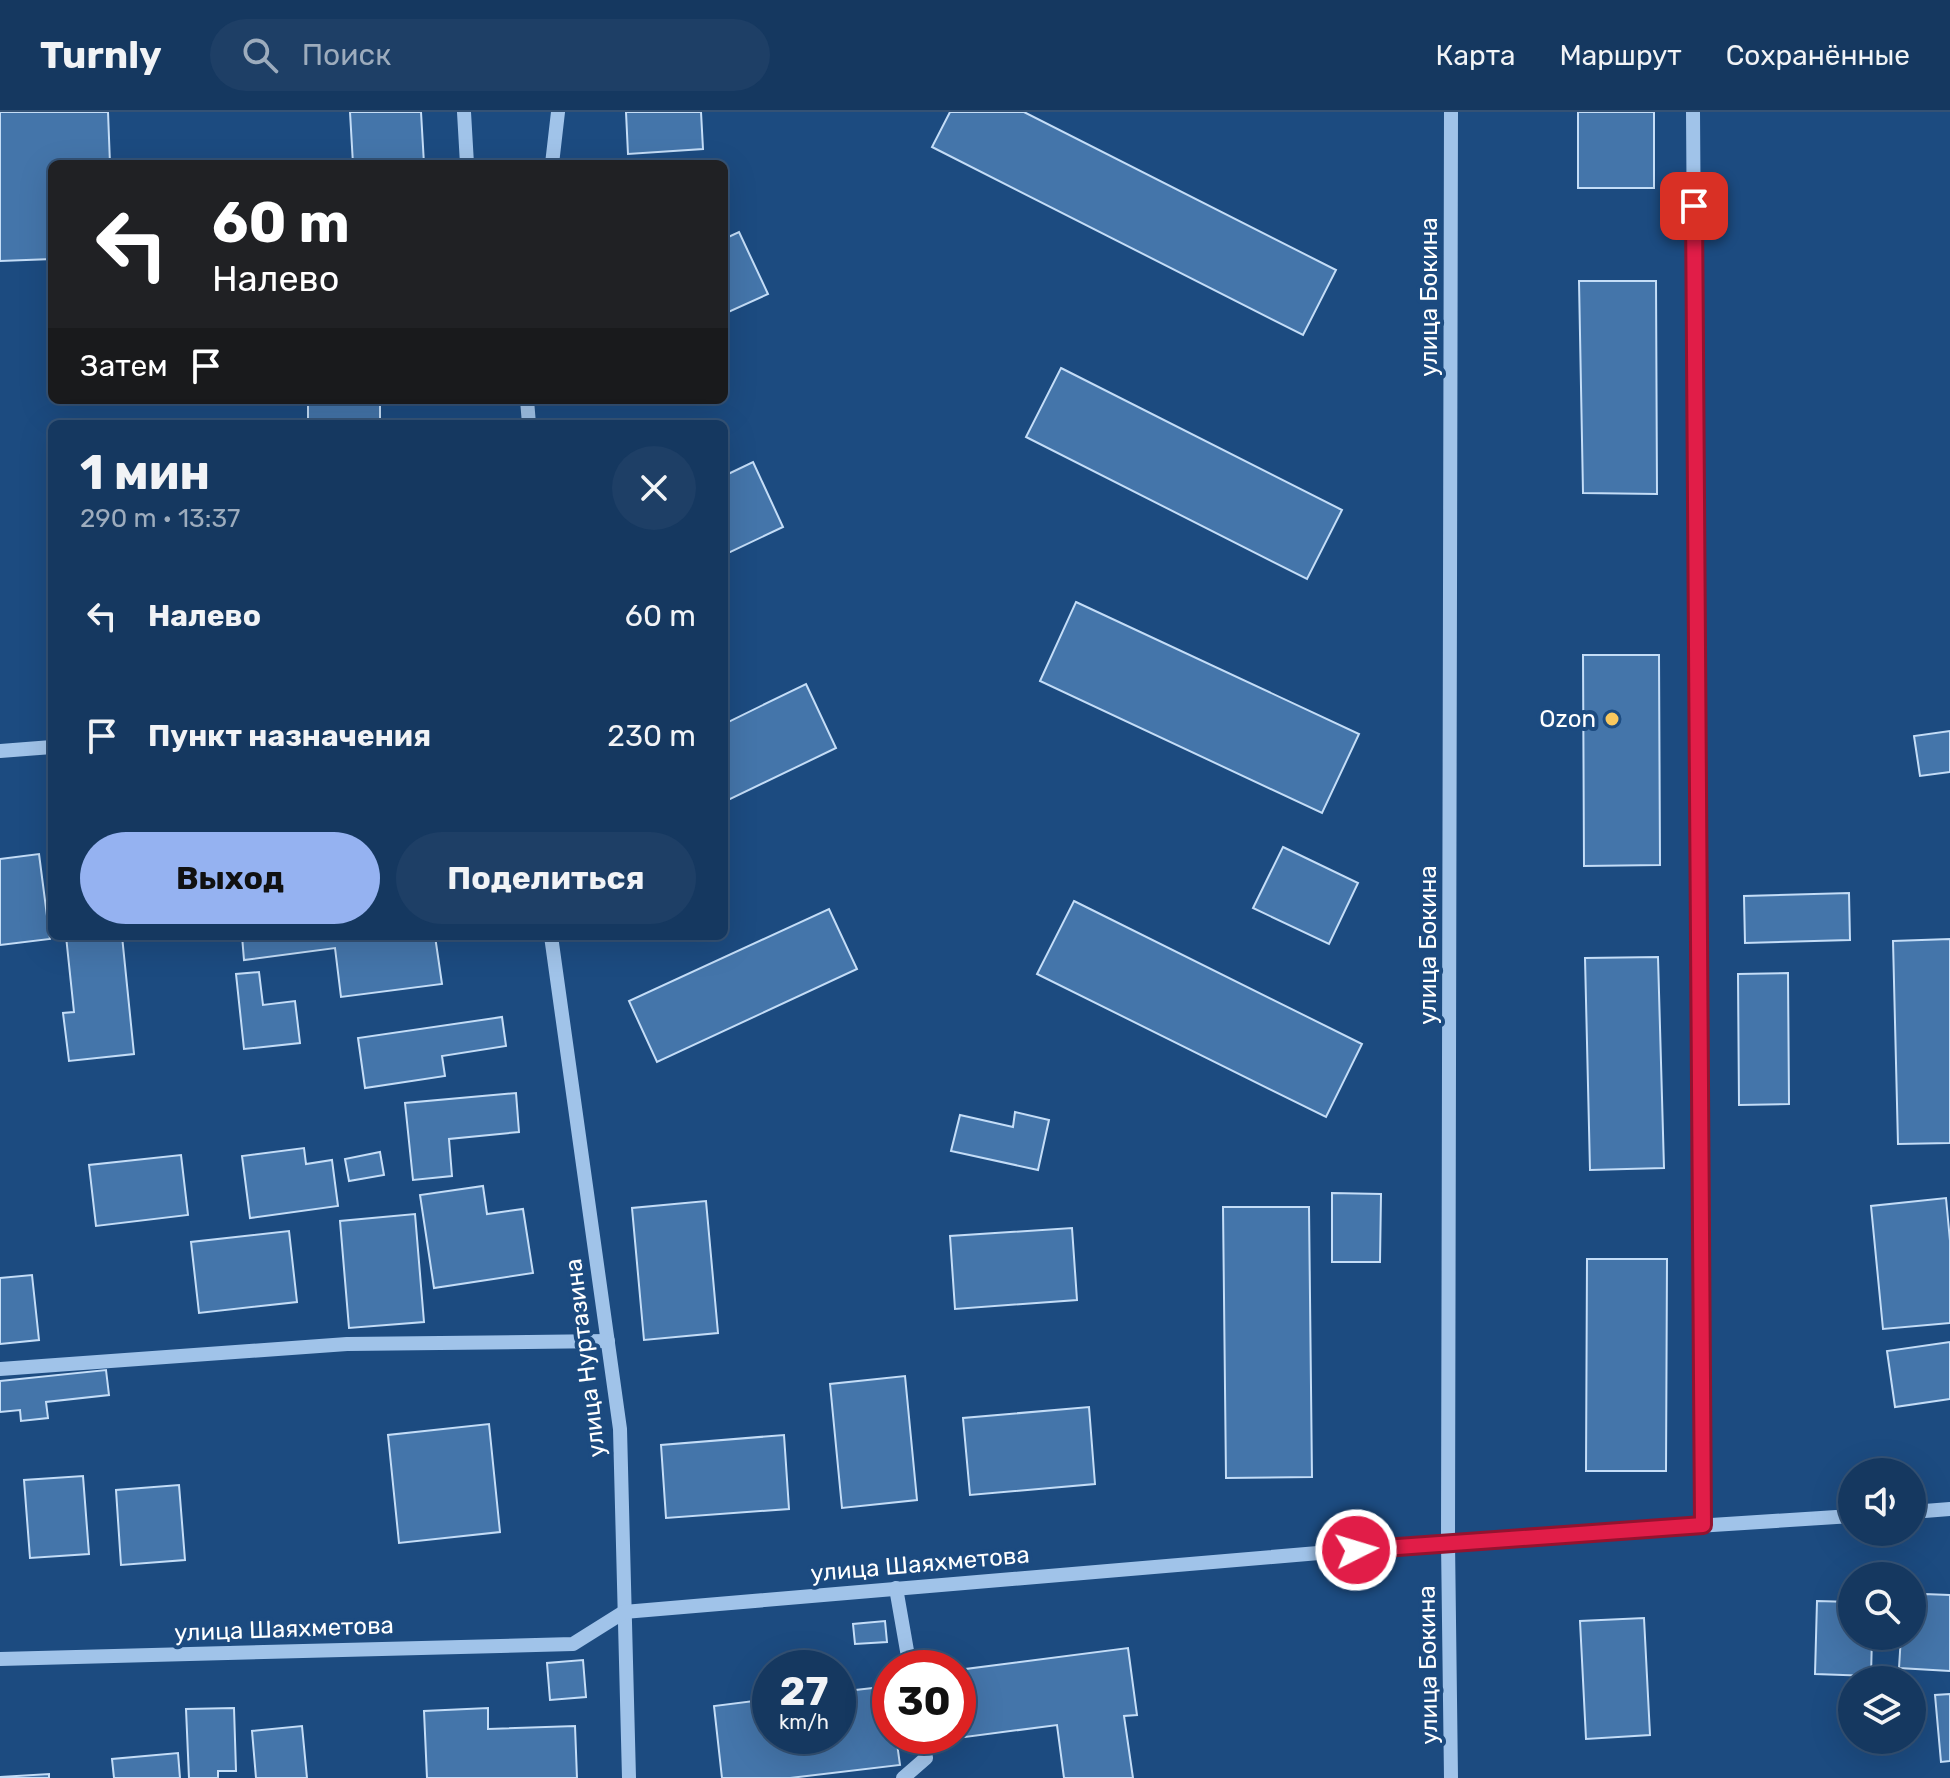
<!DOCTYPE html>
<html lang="ru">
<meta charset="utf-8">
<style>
body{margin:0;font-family:Rubik,sans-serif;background:#1e3f66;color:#f1f3f6;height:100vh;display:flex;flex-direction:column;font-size:30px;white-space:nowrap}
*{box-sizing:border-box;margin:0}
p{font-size:26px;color:#9dacbd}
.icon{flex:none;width:44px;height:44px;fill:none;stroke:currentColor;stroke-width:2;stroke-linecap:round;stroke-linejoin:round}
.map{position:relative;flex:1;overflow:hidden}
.side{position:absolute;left:48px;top:308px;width:680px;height:520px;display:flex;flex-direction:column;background:#153860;border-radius:12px;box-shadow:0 8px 32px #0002,0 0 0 2px #345275}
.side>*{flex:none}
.hud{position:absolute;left:48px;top:48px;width:680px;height:244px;border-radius:12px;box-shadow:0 8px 32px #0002,0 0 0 2px #345275;background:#202124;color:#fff;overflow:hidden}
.controls{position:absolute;left:1838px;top:1346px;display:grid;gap:16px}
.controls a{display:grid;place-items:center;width:88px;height:88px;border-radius:50%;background:#153860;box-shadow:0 8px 32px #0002,0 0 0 2px #345275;font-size:40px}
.speed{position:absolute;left:752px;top:1538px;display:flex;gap:16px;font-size:40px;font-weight:700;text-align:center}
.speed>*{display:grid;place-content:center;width:104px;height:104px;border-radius:50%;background:#153860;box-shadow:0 8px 32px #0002,0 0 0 2px #345275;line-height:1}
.speed small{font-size:20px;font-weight:400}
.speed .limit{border:12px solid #d22;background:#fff;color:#111}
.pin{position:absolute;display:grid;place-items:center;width:68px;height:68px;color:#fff;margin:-34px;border-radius:16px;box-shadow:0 4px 12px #0006}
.me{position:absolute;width:88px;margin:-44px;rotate:85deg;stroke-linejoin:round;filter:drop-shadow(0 0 6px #0008)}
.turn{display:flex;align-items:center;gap:28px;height:168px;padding:0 32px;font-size:36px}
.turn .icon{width:104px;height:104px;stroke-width:2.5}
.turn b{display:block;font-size:56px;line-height:68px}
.then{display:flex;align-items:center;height:76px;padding:0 32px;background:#0003;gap:16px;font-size:30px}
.round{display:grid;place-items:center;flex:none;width:84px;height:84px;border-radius:42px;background:#1e3f66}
.summary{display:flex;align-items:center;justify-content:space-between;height:136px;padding:0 32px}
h1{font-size:48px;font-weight:700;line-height:60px}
.cta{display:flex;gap:16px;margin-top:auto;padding:16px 32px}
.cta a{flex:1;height:92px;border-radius:48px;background:#95b2f1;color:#111;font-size:32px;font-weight:700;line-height:92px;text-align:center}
.cta a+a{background:#1e3f66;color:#f1f3f6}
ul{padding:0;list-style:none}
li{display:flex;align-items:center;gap:24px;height:120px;padding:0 32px}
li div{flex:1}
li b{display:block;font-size:30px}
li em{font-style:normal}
header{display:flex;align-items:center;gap:48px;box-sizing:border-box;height:112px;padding:0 40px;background:#153860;border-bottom:2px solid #345275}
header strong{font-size:38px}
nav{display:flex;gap:44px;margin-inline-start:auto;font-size:28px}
.search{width:560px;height:72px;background:#1e3f66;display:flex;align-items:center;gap:20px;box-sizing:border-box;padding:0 28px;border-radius:44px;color:#9dacbd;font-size:30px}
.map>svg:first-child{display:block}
.building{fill:#4475aa;stroke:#c4ddf7;stroke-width:2}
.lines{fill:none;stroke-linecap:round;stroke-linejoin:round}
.minor{stroke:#a0c3e9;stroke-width:14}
.route-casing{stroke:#92132f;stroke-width:20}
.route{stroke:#e11d48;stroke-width:14}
.poi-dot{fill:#f9c85e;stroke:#1c4b80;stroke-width:3}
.labels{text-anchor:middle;stroke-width:8;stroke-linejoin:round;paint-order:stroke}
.street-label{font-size:24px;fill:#fff;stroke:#1c4b80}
.poi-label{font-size:24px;fill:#fff;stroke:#1c4b80;text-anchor:end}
</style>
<header>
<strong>Turnly</strong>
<div class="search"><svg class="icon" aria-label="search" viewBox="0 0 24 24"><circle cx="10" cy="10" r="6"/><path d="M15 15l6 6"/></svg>Поиск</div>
<nav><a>Карта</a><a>Маршрут</a><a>Сохранённые</a></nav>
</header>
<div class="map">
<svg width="1950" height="1666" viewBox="0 0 1950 1666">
<rect width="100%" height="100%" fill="#1c4b80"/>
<g class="building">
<polygon points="0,0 108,0 110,52 52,52 52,147 0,149"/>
<polygon points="350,0 421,0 424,52 353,52"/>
<polygon points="626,0 701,0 703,37 628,42"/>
<polygon points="950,0 1024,0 1336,158 1303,223 932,35"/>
<rect x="1578" y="0" width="76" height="76"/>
<polygon points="739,120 768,182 724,202 724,127"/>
<polygon points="1579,169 1656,169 1657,382 1583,381"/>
<polygon points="1061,256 1342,398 1307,467 1026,325"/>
<rect x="308" y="288" width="72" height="24"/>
<polygon points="753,350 783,415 724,443 724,364"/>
<polygon points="1076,490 1359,622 1322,701 1040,569"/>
<polygon points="1583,543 1659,543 1660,753 1584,754"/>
<polygon points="806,572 836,636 724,690 724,612"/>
<polygon points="1950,619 1950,660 1920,664 1914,624"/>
<polygon points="1283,735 1358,771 1329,832 1253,796"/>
<polygon points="39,742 50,827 0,833 0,747"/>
<polygon points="1849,781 1850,828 1745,831 1744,784"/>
<polygon points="1074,789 1362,932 1326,1005 1037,862"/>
<polygon points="829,797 857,857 657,950 629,889"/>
<polygon points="66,824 122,824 134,942 69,949 63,901 74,900"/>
<polygon points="242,824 435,824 442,872 341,885 335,836 244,848"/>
<polygon points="1950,827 1950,1031 1898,1032 1893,829"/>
<polygon points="1658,845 1664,1056 1590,1058 1585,846"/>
<polygon points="259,860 263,893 295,889 300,931 244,937 236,862"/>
<polygon points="1788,861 1789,992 1739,993 1738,862"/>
<polygon points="502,905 506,934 442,944 445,964 365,976 358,926"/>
<polygon points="516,981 519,1020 449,1027 452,1064 413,1068 405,991"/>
<polygon points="1015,1000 1049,1008 1038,1058 951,1039 960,1003 1013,1015"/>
<polygon points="304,1036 306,1052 332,1048 338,1094 250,1106 242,1044"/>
<polygon points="380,1040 384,1063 349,1069 345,1047"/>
<polygon points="181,1043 188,1103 96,1114 89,1053"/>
<polygon points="483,1074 487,1102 523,1097 533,1161 434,1176 420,1083"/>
<polygon points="1332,1081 1381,1082 1380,1150 1332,1150"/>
<polygon points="1946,1086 1950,1129 1950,1211 1883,1217 1871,1094"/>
<polygon points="706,1089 718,1221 644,1228 632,1096"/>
<polygon points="1223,1095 1309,1095 1312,1365 1226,1366"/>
<polygon points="415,1102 424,1210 349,1216 340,1109"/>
<polygon points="1072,1116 1077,1188 955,1197 950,1124"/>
<polygon points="289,1119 297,1190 199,1201 191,1130"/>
<polygon points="1587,1147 1667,1147 1666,1359 1586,1359"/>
<polygon points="32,1163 39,1228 0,1232 0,1166"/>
<polygon points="1950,1230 1950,1287 1895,1295 1887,1239"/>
<polygon points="106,1258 109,1283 46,1290 48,1306 21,1309 20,1298 0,1300 0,1269"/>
<polygon points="905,1264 917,1388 842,1396 830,1272"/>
<polygon points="1089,1295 1095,1372 970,1383 963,1306"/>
<polygon points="489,1312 500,1420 399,1431 388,1323"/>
<polygon points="784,1323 789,1397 666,1406 661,1333"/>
<polygon points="83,1364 89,1442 30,1446 24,1368"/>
<polygon points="179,1373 185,1448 121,1453 116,1378"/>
<polygon points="1924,1482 1950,1483 1950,1559 1899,1556 1901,1524 1912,1524 1912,1493 1924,1494"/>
<polygon points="1817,1489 1852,1490 1852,1524 1872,1524 1871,1564 1815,1562"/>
<polygon points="1644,1506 1650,1623 1586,1627 1580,1509"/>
<polygon points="885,1509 887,1530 855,1532 853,1512"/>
<polygon points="1128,1536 1137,1603 1124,1604 1133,1666 1064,1666 1057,1613 935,1629 934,1624 958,1624 958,1558"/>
<polygon points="583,1548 586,1585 550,1588 547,1551"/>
<polygon points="890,1574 890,1624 896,1624 900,1653 790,1666 722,1666 714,1594 770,1587 770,1624 838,1624 838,1580"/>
<polygon points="1950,1582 1950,1649 1941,1650 1935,1583"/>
<polygon points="234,1596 236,1659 218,1659 218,1666 189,1666 186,1597"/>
<polygon points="488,1596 488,1617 575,1614 577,1666 427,1666 424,1599"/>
<polygon points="302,1614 307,1666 256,1666 252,1619"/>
<polygon points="178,1641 180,1666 114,1666 112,1647"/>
<polygon points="49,1662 49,1666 0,1666 0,1665"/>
</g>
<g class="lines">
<g class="minor">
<polyline points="464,0 467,52"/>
<polyline points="1693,0 1703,1413"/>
<polyline points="552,52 558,0"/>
<polyline points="527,288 529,312"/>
<polyline points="0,639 52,635"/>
<polyline points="551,824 620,1317 629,1666"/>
<polyline points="0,1257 347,1232 608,1229"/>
<polyline points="1912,1400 1950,1397"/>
<polyline points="896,1476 910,1556"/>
<polyline points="0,1547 573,1532 624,1500 1448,1430 1852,1404"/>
<polyline points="903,1666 926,1646 922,1624"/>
<polyline points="1451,1666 1448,1430 1451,0"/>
</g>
</g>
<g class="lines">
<g class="route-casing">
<polyline id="route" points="1356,1438 1703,1413 1694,94"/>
</g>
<use href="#route" class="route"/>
</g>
<circle class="poi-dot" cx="1612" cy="607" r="8"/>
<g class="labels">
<g class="street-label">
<text transform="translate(1429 185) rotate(-90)" y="8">улица Бокина</text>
<text transform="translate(1428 833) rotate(-90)" y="8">улица Бокина</text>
<text transform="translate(585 1246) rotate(-97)" y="8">улица Нуртазина</text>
<text transform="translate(920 1452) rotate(-5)" y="8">улица Шаяхметова</text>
<text transform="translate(284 1517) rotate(-2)" y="8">улица Шаяхметова</text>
<text transform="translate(1428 1553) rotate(-91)" y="8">улица Бокина</text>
</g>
<g class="poi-label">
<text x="1596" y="615">Ozon</text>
</g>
</g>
</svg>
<div class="controls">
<a><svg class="icon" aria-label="sound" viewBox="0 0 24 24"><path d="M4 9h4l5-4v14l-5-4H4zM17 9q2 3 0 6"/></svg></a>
<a><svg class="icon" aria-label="search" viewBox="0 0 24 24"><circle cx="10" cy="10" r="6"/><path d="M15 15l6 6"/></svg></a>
<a><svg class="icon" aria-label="layers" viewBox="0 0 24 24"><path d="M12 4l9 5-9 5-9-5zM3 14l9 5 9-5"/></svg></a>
</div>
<div class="speed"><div>27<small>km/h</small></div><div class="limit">30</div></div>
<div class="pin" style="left:1694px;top:94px;background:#d93025"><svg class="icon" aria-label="arrive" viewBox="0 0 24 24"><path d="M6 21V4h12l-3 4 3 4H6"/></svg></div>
<svg class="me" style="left:1356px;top:1438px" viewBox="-20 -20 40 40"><circle r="17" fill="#e11d48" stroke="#fff" stroke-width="3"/><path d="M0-11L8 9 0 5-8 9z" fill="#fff"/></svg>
<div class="hud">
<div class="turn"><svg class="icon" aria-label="left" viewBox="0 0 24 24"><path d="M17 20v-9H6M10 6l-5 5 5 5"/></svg><div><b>60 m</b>Налево</div></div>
<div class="then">Затем<svg class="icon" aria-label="arrive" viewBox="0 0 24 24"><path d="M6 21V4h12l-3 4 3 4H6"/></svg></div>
</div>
<section class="side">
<div class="summary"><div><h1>1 мин</h1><p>290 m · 13:37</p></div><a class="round"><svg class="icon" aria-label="close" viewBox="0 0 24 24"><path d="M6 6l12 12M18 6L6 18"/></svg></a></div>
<ul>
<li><svg class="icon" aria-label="left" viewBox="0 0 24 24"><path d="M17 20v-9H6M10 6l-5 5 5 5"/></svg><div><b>Налево</b></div><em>60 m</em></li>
<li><svg class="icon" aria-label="arrive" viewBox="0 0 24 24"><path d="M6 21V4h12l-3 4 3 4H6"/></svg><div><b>Пункт назначения</b></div><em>230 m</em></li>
</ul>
<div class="cta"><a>Выход</a><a>Поделиться</a></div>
</section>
</div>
